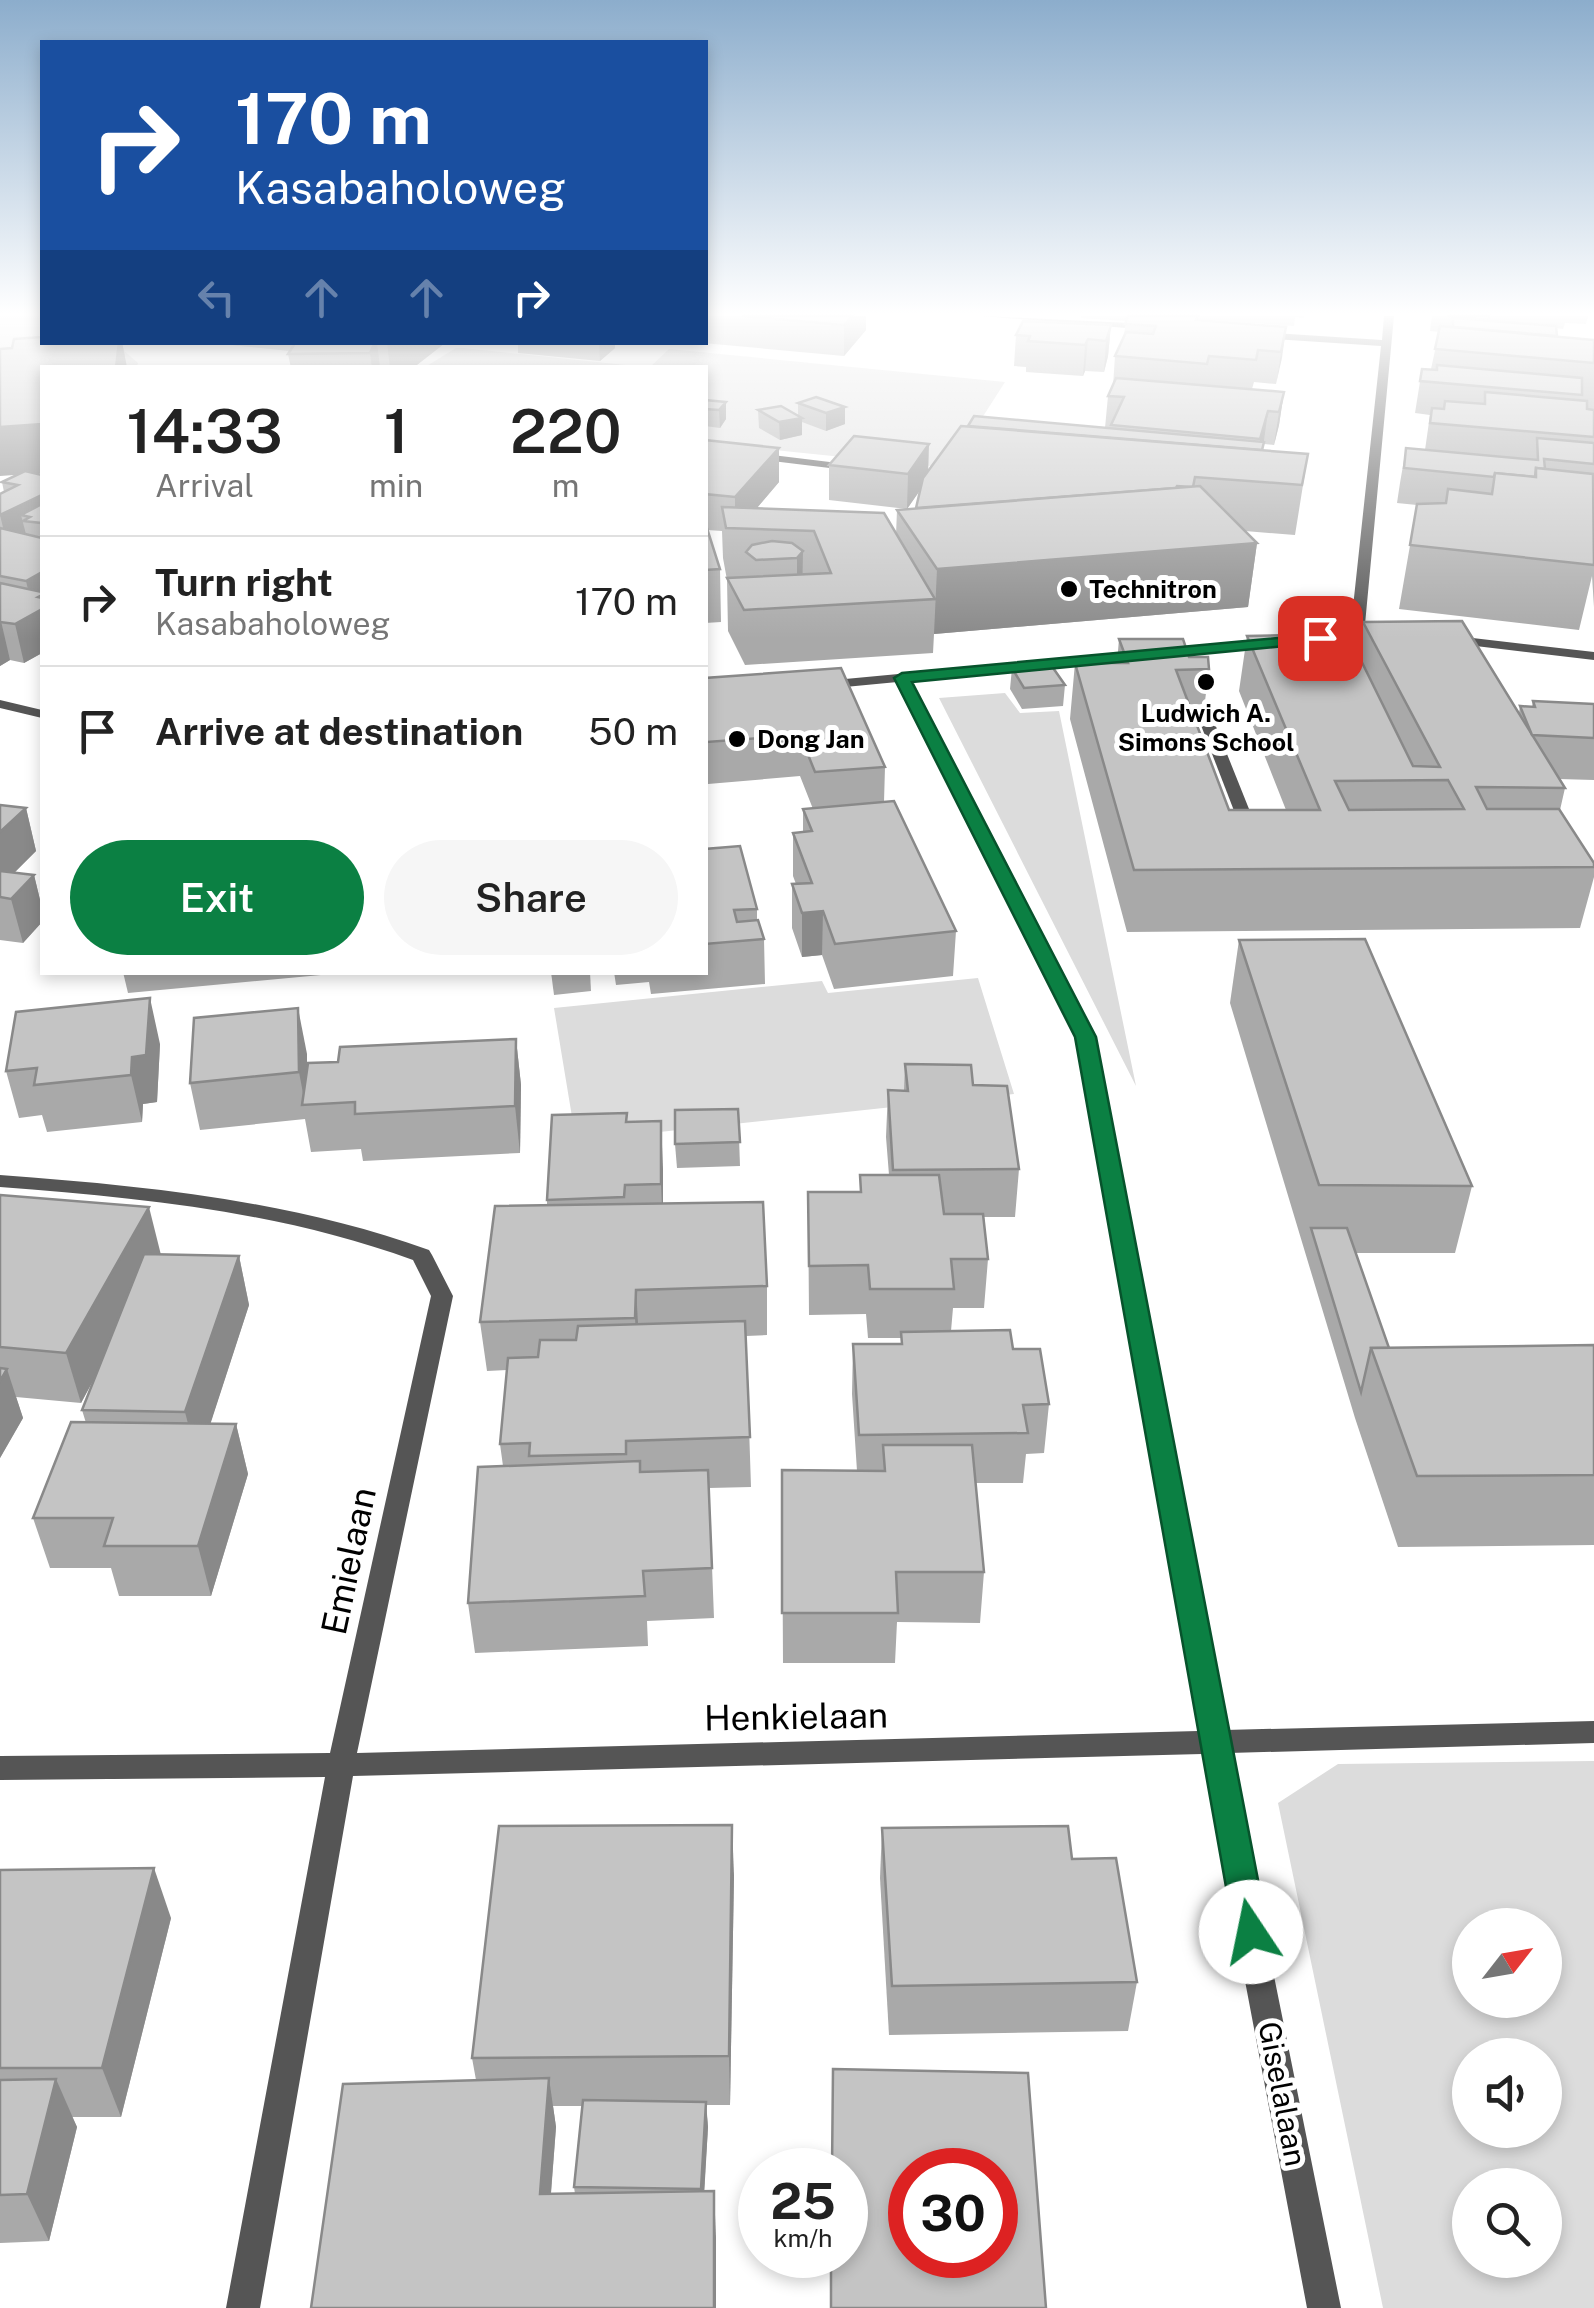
<!DOCTYPE html>
<style>
body{margin:0;font-family:"Public Sans",sans-serif;background:#f6f6f6;color:#222;height:100vh;display:flex;flex-direction:column;font-size:38px;white-space:nowrap}
*{box-sizing:border-box;margin:0}
p{font-size:32px;color:#767676}
.icon{flex:none;width:55px;height:55px;fill:none;stroke:currentColor;stroke-width:2;stroke-linecap:round;stroke-linejoin:round}
.map{position:relative;flex:1;overflow:hidden}
.drawer{position:absolute;left:40px;top:365px;width:668px;height:610px;display:flex;flex-direction:column;background:#fff;border-radius:0px;box-shadow:0 5px 15px #0003}
.drawer>*{flex:none}
.banner{position:absolute;left:40px;top:40px;width:668px;height:305px;border-radius:0px;box-shadow:0 5px 15px #0003;background:#1a4fa0;color:#fff;overflow:hidden}
.needle{width:65px;rotate:59deg}
.buttons{position:absolute;left:1452px;top:1908px;display:grid;gap:20px}
.buttons a{display:grid;place-items:center;width:110px;height:110px;border-radius:50%;background:#fff;box-shadow:0 5px 15px #0003;font-size:50px}
.speed{position:absolute;left:738px;top:2148px;display:flex;gap:20px;font-size:50px;font-weight:700;text-align:center}
.speed>*{display:grid;place-content:center;width:130px;height:130px;border-radius:50%;background:#fff;box-shadow:0 5px 15px #0003;line-height:1}
.speed small{font-size:25px;font-weight:400}
.speed .limit{border:15px solid #d22;background:#fff;color:#111}
.pin{position:absolute;display:grid;place-items:center;width:85px;height:85px;color:#fff;margin:-42px;border-radius:20px;box-shadow:0 5px 15px #0006}
.me{position:absolute;width:110px;margin:-55px;rotate:349deg;stroke-linejoin:round;filter:drop-shadow(0 0 8px #0008)}
.turn{display:flex;align-items:center;gap:35px;height:210px;padding:0 30px;font-size:45px}
.turn .icon{width:130px;height:130px;stroke-width:2.5}
.turn b{display:block;font-size:70px;line-height:85px}
.lanes{display:flex;align-items:center;height:95px;padding:0 30px;background:#0003;justify-content:center;gap:50px;direction:ltr}
.lanes .off{opacity:.35}
.eta{display:flex;justify-content:space-evenly;align-items:center;height:170px;text-align:center}
.eta b{font-size:60px;font-weight:600;line-height:70px}
.cta{display:flex;gap:20px;margin-top:auto;padding:20px 30px}
.cta a{flex:1;height:115px;border-radius:60px;background:#0b8043;color:#fff;font-size:40px;font-weight:600;line-height:115px;text-align:center}
.cta a+a{background:#f6f6f6;color:#222}
ul{padding:0;list-style:none}
li{display:flex;align-items:center;gap:30px;height:130px;padding:0 30px;border-top:2px solid #e0e0e0}
li div{flex:1}
li b{display:block;font-size:38px}
li em{font-style:normal}
.map>svg:first-child{display:block}
.green{fill:#dcdcdc;fill-rule:evenodd}
.lines{fill:none;stroke-linecap:round;stroke-linejoin:round}
.service{fill:#555;fill-rule:evenodd}
.minor{fill:#555;fill-rule:evenodd}
.tertiary{fill:#555;fill-rule:evenodd}
.wall{fill:#a9a9a9;fill-rule:evenodd}
.shaded-wall{fill:#898989}
.building{fill:#c4c4c4;stroke:#898989;stroke-width:2.5;fill-rule:evenodd}
.route{fill:#0b8043;stroke:#07532c;stroke-width:2.5}
.poi-dot{fill:#000;stroke:#fff;stroke-width:4}
.labels{text-anchor:middle;stroke-width:10;stroke-linejoin:round;paint-order:stroke}
.far-poi-label{font-size:25px;font-weight:bold;fill:#000;stroke:#fff;text-anchor:start}
.street-label{font-size:30px;fill:#000;stroke:#fff}
.near-street-label{font-size:35px;fill:#000;stroke:#fff}
</style>
<div class="map">
<svg width="1594" height="2308" viewBox="0 0 1594 2308">
<rect width="100%" height="100%" fill="#fff"/>
<g class="green">
<polygon points="0,316 42,316 42,342 115,343 138,363 137,367 42,368 0,386"/>
<polygon points="456,348 463,348 635,366 425,367"/>
<polygon points="669,349 1005,382 950,468 705,443 705,368 649,368"/>
<polygon points="1005,693 1020,713 1059,711 1136,1086 939,698"/>
<polygon points="978,978 1014,1094 576,1141 554,1008 822,981 828,993"/>
<path d="M1594,1761v547h-211l-105,-505 60,-39zM1545,1925v75h-75v-75zM1545,2055v75h-75v-75zM1545,2185v75h-75v-75z"/>
</g>
<g class="lines">
<g class="service">
<polygon points="705,447 846,464 852,467 846,470 705,453"/>
<polygon points="1194,685 1201,689 1259,834 1257,837 1251,839 1243,834 1187,689"/>
</g>
<g class="minor">
<polygon points="982,316 1150,324 1155,327 1150,330"/>
<polygon points="1384,316 1394,316 1364,635 1357,639 1350,635 1381,346 1258,338 1253,335 1258,332 1382,340"/>
<path d="M902,674l7,4 185,359 131,693 369,-9v22l-365,10 112,555h-34l-105,-554 -849,22 -93,532h-34l99,-531 -325,3v-24l330,-3 101,-457 -18,-36c-134,-49 -272,-62 -413,-73v-12c147,11 289,25 429,75l3,5 21,41 -96,457 841,-22 -122,-694 -181,-359z"/>
</g>
<g class="tertiary">
<polygon points="1388,632 1395,636 1393,639 1322,642 1315,638 1322,634"/>
<polygon points="1447,635 1594,652 1594,660 1442,642 1440,639"/>
<polygon points="1268,639 1275,643 1273,646 824,689 817,685 824,681"/>
<polygon points="0,700 42,710 42,718 0,708"/>
</g>
</g>
<g class="wall">
<polygon points="705,316 866,316 866,330 844,356 703,343 705,342"/>
<polygon points="1081,316 1304,316 1304,318 1295,317 1294,326 1198,319 1198,320 1286,327 1276,384 1254,382 1252,389 1284,392 1279,425 1274,445 1264,444 1263,450 1308,454 1295,535 1245,531 1257,543 1248,607 934,634 933,653 745,665 728,631 727,580 723,558 722,531 707,530 720,569 721,622 705,623 705,440 779,482 756,509 896,535 897,510 916,508 920,490 907,509 829,500 829,465 928,470 1105,428 1108,396 1113,386 1115,356 1124,336 1126,321 1081,318"/>
<polygon points="1432,316 1588,316 1586,324 1565,323 1563,329 1556,328 1557,336 1594,340 1594,607 1592,576 1579,630 1399,609 1417,505 1397,503 1400,483 1406,448 1425,450 1430,415 1415,413 1422,369 1431,369 1439,332 1430,331"/>
<polygon points="1111,325 1108,356 1104,372 1085,371 1083,376 1026,372 1026,367 1014,366 1016,335"/>
<polygon points="42,342 122,342 127,368 36,473 42,475 42,653 24,663 10,660 0,666 0,494 4,492 2,482 17,475 12,348"/>
<polygon points="230,342 445,342 445,343 413,368 291,368 288,354 290,351 231,345"/>
<polygon points="518,342 615,342 615,348 600,361 518,353"/>
<polygon points="816,397 845,424 826,431 802,422 802,435 780,440 759,428 758,410 798,415 798,403"/>
<polygon points="705,400 726,402 726,419 720,428 705,426"/>
<polygon points="1363,622 1519,713 1520,706 1532,707 1533,701 1594,704 1594,780 1559,779 1565,788 1560,810 1594,863 1594,877 1580,928 1127,932 1070,719 1075,663 1117,663 1119,639 1189,657 1209,669 1202,725 1197,725 1229,810 1286,810 1239,691 1247,636 1357,653"/>
<polygon points="1012,668 1065,685 1063,706 1022,709 1010,689"/>
<polygon points="705,678 885,767 884,802 956,931 953,976 834,989 822,955 802,957 792,928 792,884 796,884 793,876 793,833 803,832 803,809 813,809 800,776 708,784 705,773"/>
<polygon points="0,805 26,808 36,851 14,873 34,875 42,908 42,922 23,943 0,940"/>
<polygon points="705,849 757,909 757,920 764,939 765,984 651,994 649,982 616,985 614,972 705,972"/>
<polygon points="1239,940 1472,1186 1455,1253 1356,1253 1389,1348 1594,1345 1594,1545 1398,1547 1355,1418 1230,1003"/>
<polygon points="123,972 353,972 128,993"/>
<polygon points="551,972 590,972 591,991 554,995"/>
<polygon points="516,1039 521,1085 520,1153 363,1161 361,1149 311,1152 305,1119 200,1130 190,1083 307,1054 307,1070 338,1062"/>
<polygon points="160,1044 157,1102 143,1104 142,1122 47,1132 42,1115 19,1118 6,1071"/>
<polygon points="905,1064 973,1085 1019,1169 1015,1217 984,1217 988,1259 984,1308 953,1308 951,1331 1013,1349 1049,1404 1044,1453 1026,1454 1023,1483 976,1483 984,1572 980,1623 897,1622 895,1663 783,1663 782,1470 857,1471 852,1394 853,1344 901,1344 901,1338 868,1338 866,1314 809,1315 808,1192 860,1192 860,1175 889,1175 886,1137 888,1090 904,1090"/>
<polygon points="738,1109 740,1166 677,1168 675,1144"/>
<polygon points="628,1122 663,1169 663,1203 767,1286 767,1335 746,1336 751,1487 709,1488 714,1618 647,1621 648,1646 475,1653 468,1603 503,1466 500,1444 507,1370 487,1371 480,1322 547,1205 547,1200"/>
<polygon points="0,1195 161,1254 239,1256 249,1305 210,1424 236,1424 248,1474 211,1596 119,1596 111,1568 50,1568 33,1518 86,1423 82,1410 95,1377 81,1403 16,1397 23,1418 0,1458"/>
<polygon points="882,1828 1072,1859 1137,1982 1128,2031 889,2035 880,1878"/>
<polygon points="0,1870 171,1918 121,2117 72,2117 77,2127 49,2241 0,2243"/>
<path d="M734,1875l-4,230h-24l2,22 -4,64 12,47v70l-373,-224 133,-4 -4,-22zM553,2106h29l-8,81 1,7h-24l5,-67z"/>
</g>
<g class="shaded-wall">
<polygon points="852,316 866,316 866,330 844,356 844,325"/>
<polygon points="1111,325 1108,356 1104,372 1106,341"/>
<polygon points="1286,327 1282,358 1276,384 1281,352"/>
<polygon points="1088,339 1085,371 1083,376 1085,345"/>
<polygon points="119,342 122,342 127,368 116,368"/>
<polygon points="375,342 377,342 380,368 372,368 370,353"/>
<polygon points="387,342 445,342 445,343 413,368 390,368"/>
<polygon points="601,342 615,342 615,348 600,361 599,345"/>
<polygon points="1284,392 1279,425 1274,445 1279,412"/>
<polygon points="726,402 726,419 720,428 719,410"/>
<polygon points="845,407 845,424 826,431 826,413"/>
<polygon points="1268,411 1259,477 1257,463 1260,439"/>
<polygon points="802,418 802,435 780,440 779,422"/>
<polygon points="42,424 42,473 0,476 0,427"/>
<polygon points="929,444 928,479 907,509 908,474"/>
<polygon points="779,448 779,482 739,529 735,528 735,497"/>
<polygon points="42,495 42,523 30,517 21,515 28,542 9,552 0,515"/>
<polygon points="1257,543 1248,607 934,634 937,569"/>
<polygon points="803,551 802,603 797,607 797,558"/>
<polygon points="42,572 42,653 24,663 15,624 34,614 26,581"/>
<polygon points="1,621 10,660 0,666 0,622"/>
<polygon points="26,808 36,851 0,887 0,832"/>
<polygon points="34,875 42,908 42,922 23,943 11,899"/>
<polygon points="823,911 822,955 802,957 802,913"/>
<polygon points="150,998 160,1044 157,1102 143,1104 142,1122 131,1075 132,1057"/>
<polygon points="298,1008 307,1054 307,1104 305,1104 299,1072"/>
<polygon points="516,1039 521,1085 520,1153 515,1106"/>
<polygon points="661,1121 663,1169 663,1232 661,1184"/>
<polygon points="149,1207 161,1255 81,1403 66,1353"/>
<polygon points="239,1256 249,1305 198,1462 185,1412"/>
<polygon points="636,1290 639,1339 638,1367 635,1318"/>
<polygon points="7,1369 23,1418 0,1458 0,1381"/>
<polygon points="236,1424 248,1474 211,1596 198,1546"/>
<polygon points="732,1825 734,1875 730,2105 729,2056"/>
<polygon points="154,1868 171,1918 121,2117 102,2068"/>
<polygon points="549,2078 556,2127 547,2242 540,2194"/>
<polygon points="56,2079 77,2127 49,2241 27,2194"/>
<polygon points="706,2102 708,2127 703,2214 701,2189"/>
<polygon points="714,2191 716,2238 716,2308 714,2308"/>
</g>
<g class="building">
<polygon points="742,316 852,316 844,325"/>
<polygon points="1128,316 1198,316 1196,320 1286,327 1281,352 1258,350 1256,360 1209,356 1207,364 1115,356 1126,332 1153,334 1156,326 1125,324"/>
<polygon points="1447,316 1489,316 1489,320"/>
<polygon points="1453,318 1556,326 1557,336 1453,327"/>
<polygon points="1023,321 1111,325 1106,341 1088,339 1085,345 1028,341 1030,336 1016,335"/>
<polygon points="1440,326 1594,340 1594,363 1435,349"/>
<polygon points="42,337 42,342 119,342 116,368 42,368 42,424 0,427 0,349 12,348 14,339"/>
<polygon points="296,342 375,342 370,353 288,354"/>
<polygon points="1437,365 1582,378 1582,395 1420,381 1422,369 1437,370"/>
<polygon points="1116,378 1284,392 1279,412 1268,411 1260,439 1111,425 1124,397 1108,396"/>
<polygon points="1485,392 1587,401 1587,409 1594,410 1594,437 1430,423 1432,408 1444,409 1445,401 1485,404"/>
<polygon points="816,397 845,407 826,413 798,403"/>
<polygon points="705,400 726,402 719,410 705,409"/>
<polygon points="781,406 802,418 779,422 758,410"/>
<polygon points="974,416 1264,442 1262,450 968,426"/>
<polygon points="961,426 1308,454 1302,485 1195,477 1193,487 1177,486 1176,488 916,508 923,478"/>
<polygon points="854,436 929,444 908,474 829,465"/>
<polygon points="1537,438 1594,443 1594,464 1544,459 1545,469 1536,468 1535,477 1495,473 1494,477 1404,468 1406,448 1538,460"/>
<polygon points="705,440 779,448 735,497 705,494"/>
<polygon points="1536,468 1593,474 1594,565 1410,545 1417,504 1446,503 1448,489 1492,494 1495,473 1536,477"/>
<polygon points="25,471 42,475 42,495 0,515 0,494 18,485 2,482"/>
<polygon points="1200,486 1257,543 937,569 897,510"/>
<polygon points="42,504 42,523 23,521 30,517 21,515"/>
<polygon points="722,507 884,513 935,599 744,610 727,578 831,573 814,531 726,528"/>
<polygon points="705,522 720,569 705,570"/>
<polygon points="0,528 42,538 42,572 26,581 0,576"/>
<polygon points="772,541 792,543 803,551 797,558 756,560 746,552 752,545"/>
<polygon points="0,583 42,592 42,595 38,597 42,598 42,609 15,624 0,622"/>
<path d="M1462,621l103,167 -89,-1 11,22h72l35,54v4l-460,3 -59,-207h53l-9,-24h64l6,18h19l1,12 -33,1 53,140h91l-73,-174 101,-2 65,132 27,1 -77,-145zM1448,780l16,29 -115,1 -14,-29z"/>
<polygon points="1051,665 1065,685 1024,688 1012,668"/>
<polygon points="841,668 885,767 815,772 800,735 707,742 705,735 705,678"/>
<polygon points="1533,701 1594,704 1594,738 1532,735 1520,706 1535,707"/>
<polygon points="894,801 956,931 835,944 823,911 802,913 792,884 812,883 793,833 812,831 803,809"/>
<polygon points="0,805 26,808 0,832"/>
<polygon points="740,846 757,909 734,910 737,922 758,920 764,939 705,944 705,849"/>
<polygon points="0,871 34,875 11,899 0,897"/>
<polygon points="1365,939 1472,1186 1319,1185 1239,940"/>
<polygon points="150,998 146,1055 132,1057 131,1075 34,1085 37,1068 6,1071 16,1012"/>
<polygon points="298,1008 299,1072 190,1083 194,1018"/>
<polygon points="516,1039 515,1106 355,1114 355,1102 302,1105 308,1063 338,1062 340,1047"/>
<polygon points="905,1064 971,1065 973,1085 1007,1086 1019,1169 893,1170 888,1090 908,1091"/>
<polygon points="738,1109 740,1142 675,1144 675,1110"/>
<polygon points="627,1113 626,1122 661,1121 661,1184 625,1185 624,1197 547,1200 552,1115"/>
<polygon points="860,1175 939,1175 944,1214 983,1214 988,1259 951,1259 954,1289 870,1289 868,1265 809,1266 808,1192 861,1192"/>
<polygon points="0,1195 149,1207 66,1353 0,1347"/>
<polygon points="763,1202 767,1286 636,1290 635,1318 480,1322 495,1206"/>
<polygon points="1311,1228 1347,1228 1389,1348 1371,1348 1361,1392"/>
<polygon points="144,1254 239,1256 185,1412 82,1410"/>
<polygon points="745,1321 750,1437 626,1441 626,1454 529,1456 530,1443 500,1444 508,1358 538,1357 540,1340 576,1340 578,1326"/>
<polygon points="1010,1330 1013,1349 1040,1349 1049,1404 1023,1405 1028,1433 859,1435 853,1344 902,1344 901,1332"/>
<polygon points="1594,1345 1594,1475 1417,1476 1371,1348"/>
<polygon points="0,1368 7,1369 0,1381"/>
<polygon points="71,1422 236,1424 198,1546 104,1546 113,1518 33,1518"/>
<polygon points="883,1445 972,1445 984,1572 896,1572 898,1613 782,1613 782,1470 885,1471"/>
<polygon points="640,1461 640,1472 708,1470 712,1568 643,1571 645,1596 468,1603 478,1467"/>
<polygon points="732,1825 729,2056 472,2058 499,1826"/>
<polygon points="1068,1826 1072,1859 1116,1858 1137,1982 892,1986 882,1828"/>
<polygon points="154,1868 102,2068 0,2068 0,1870"/>
<path d="M833,2069l195,4 18,235h-215v-53h14v-85h-13zM910,2170h85v85h-85z"/>
<polygon points="549,2078 540,2194 714,2191 714,2308 311,2308 343,2084"/>
<polygon points="56,2079 27,2194 0,2195 0,2080"/>
<polygon points="583,2100 706,2102 701,2189 574,2187"/>
</g>
<linearGradient id="sky" x2="0" y2="1"><stop stop-color="#8cadcc"/><stop offset="0.49" stop-color="#fff"/><stop offset="1" stop-color="#fff" stop-opacity="0"/></linearGradient>
<rect width="1594" height="639" fill="url(#sky)"/>
<polygon class="route" points="1320,634 1328,638 1326,642 912,682 1096,1037 1268,1932 1263,1943 1251,1948 1239,1943 1234,1932 1075,1037 894,678 902,673"/>
<g class="poi-dot">
<circle cx="1069" cy="589" r="10"/>
<circle cx="1206" cy="682" r="10"/>
<circle cx="737" cy="739" r="10"/>
</g>
<g class="labels">
<g class="far-poi-label">
<text x="1089" y="598">Technitron</text>
<text x="1206" y="722" text-anchor="middle">Ludwich A.<tspan x="1206" dy="29">Simons School</tspan></text>
<text x="757" y="748">Dong Jan</text>
</g>
<g class="street-label">
<text transform="translate(1282 2094) rotate(79)" y="10">Giselalaan</text>
</g>
<g class="near-street-label">
<text transform="translate(349 1561) rotate(-78)" y="12">Emielaan</text>
<text transform="translate(796 1717) rotate(-1)" y="12">Henkielaan</text>
</g>
</g>
</svg>
<div class="buttons">
<a><svg class="needle" viewBox="-14 -14 28 28"><path d="M0-13l5 13h-10z" fill="#e53935"/><path d="M0 13l5-13h-10z" fill="#767676"/></svg></a>
<a><svg class="icon" aria-label="sound" viewBox="0 0 24 24"><path d="M4 9h4l5-4v14l-5-4H4zM17 9q2 3 0 6"/></svg></a>
<a><svg class="icon" aria-label="search" viewBox="0 0 24 24"><circle cx="10" cy="10" r="6"/><path d="M15 15l6 6"/></svg></a>
</div>
<div class="speed"><div>25<small>km/h</small></div><div class="limit">30</div></div>
<div class="pin" style="left:1320px;top:638px;background:#d93025"><svg class="icon" aria-label="arrive" viewBox="0 0 24 24"><path d="M6 21V4h12l-3 4 3 4H6"/></svg></div>
<svg class="me" style="left:1251px;top:1932px" viewBox="-20 -20 40 40"><circle r="19" fill="#fff"/><path d="M0-13L10 11 0 6-10 11z" fill="#0b8043"/></svg>
<div class="banner">
<div class="turn"><svg class="icon" aria-label="right" viewBox="0 0 24 24"><path d="M7 20v-9h11M14 6l5 5-5 5"/></svg><div><b>170 m</b>Kasabaholoweg</div></div>
<div class="lanes"><svg class="icon off" aria-label="left" viewBox="0 0 24 24"><path d="M17 20v-9H6M10 6l-5 5 5 5"/></svg><svg class="icon off" aria-label="ahead" viewBox="0 0 24 24"><path d="M12 20V5M6 11l6-6 6 6"/></svg><svg class="icon off" aria-label="ahead" viewBox="0 0 24 24"><path d="M12 20V5M6 11l6-6 6 6"/></svg><svg class="icon" aria-label="right" viewBox="0 0 24 24"><path d="M7 20v-9h11M14 6l5 5-5 5"/></svg></div>
</div>
<section class="drawer">
<div class="eta">
<div><b>14:33</b><p>Arrival</p></div>
<div><b>1</b><p>min</p></div>
<div><b>220</b><p>m</p></div>
</div>
<ul>
<li><svg class="icon" aria-label="right" viewBox="0 0 24 24"><path d="M7 20v-9h11M14 6l5 5-5 5"/></svg><div><b>Turn right</b><p>Kasabaholoweg</p></div><em>170 m</em></li>
<li><svg class="icon" aria-label="arrive" viewBox="0 0 24 24"><path d="M6 21V4h12l-3 4 3 4H6"/></svg><div><b>Arrive at destination</b></div><em>50 m</em></li>
</ul>
<div class="cta"><a>Exit</a><a>Share</a></div>
</section>
</div>
